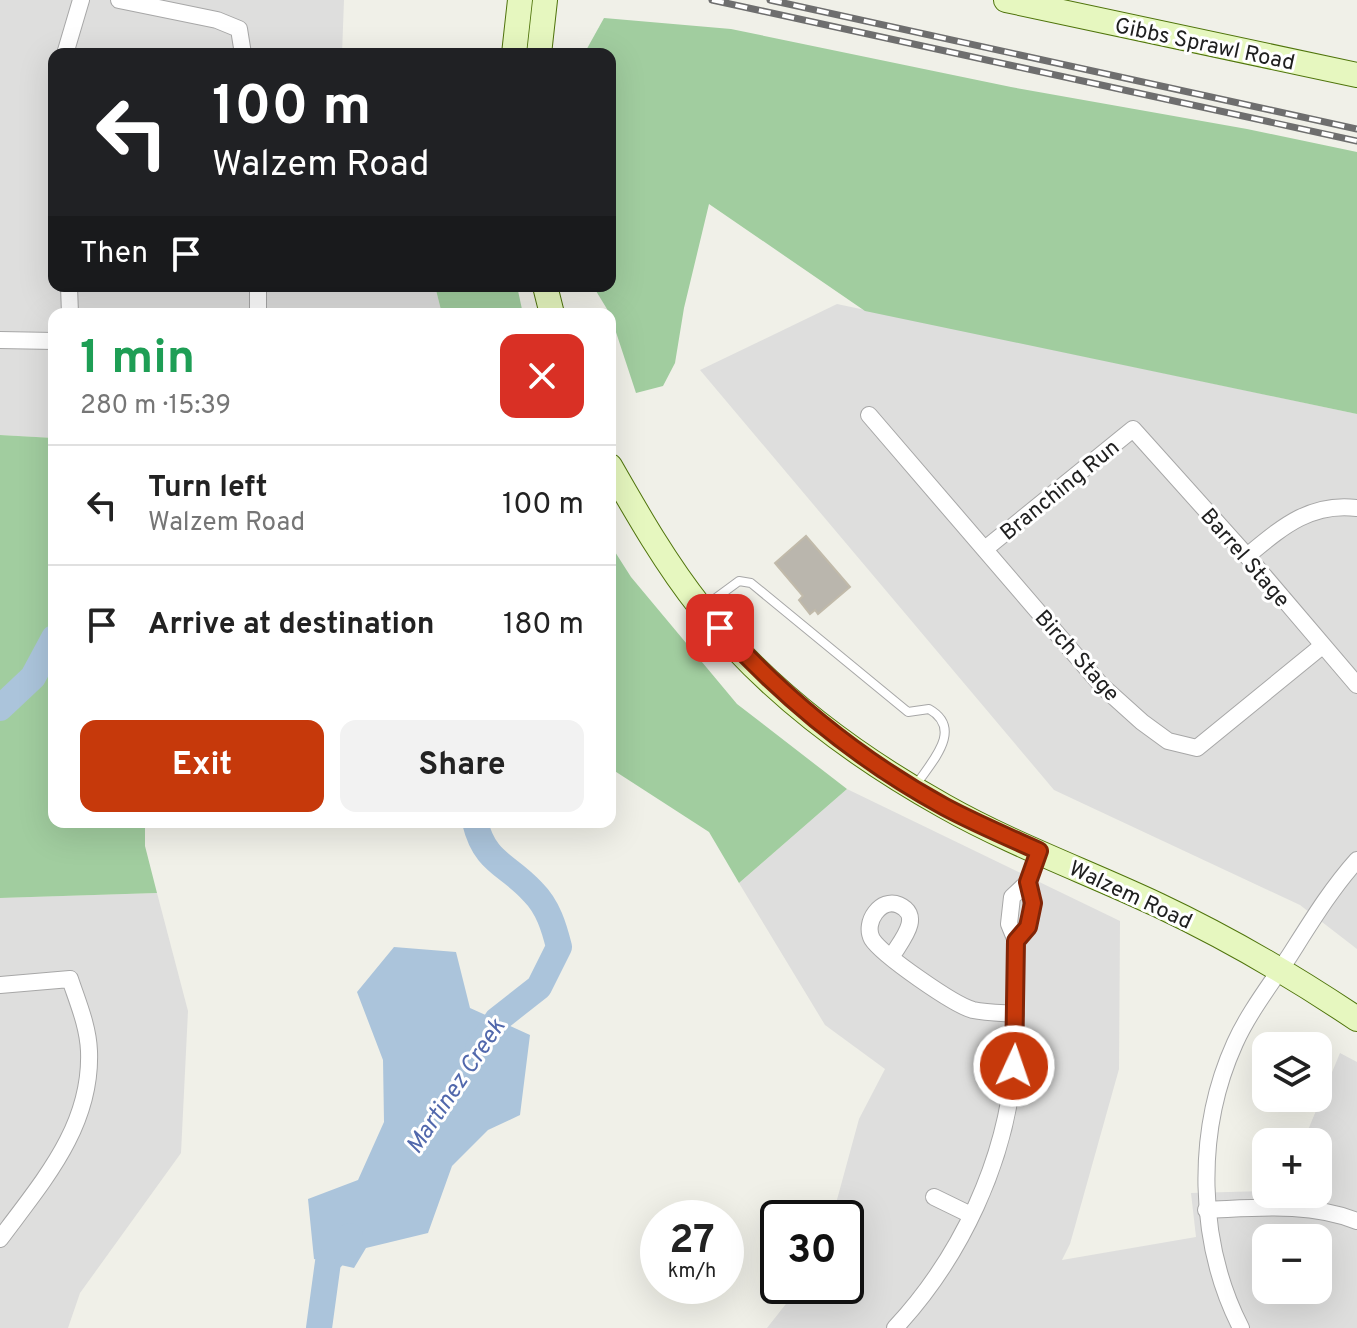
<!DOCTYPE html>
<meta charset="utf-8">
<style>
body{margin:0;font-family:Overpass,sans-serif;background:#f2f2f2;color:#222;height:100vh;display:flex;flex-direction:column;font-size:30px;white-space:nowrap}
*{box-sizing:border-box;margin:0}
p{font-size:26px;color:#767676}
.icon{flex:none;width:44px;height:44px;fill:none;stroke:currentColor;stroke-width:2;stroke-linecap:round;stroke-linejoin:round}
.map{position:relative;flex:1;overflow:hidden}
.drawer{position:absolute;left:48px;top:308px;width:568px;height:520px;display:flex;flex-direction:column;background:#fff;border-radius:16px;box-shadow:0 8px 32px #0002}
.drawer>*{flex:none}
.hud{position:absolute;left:48px;top:48px;width:568px;height:244px;border-radius:16px;box-shadow:0 8px 32px #0002;background:#202124;color:#fff;overflow:hidden}
.controls{position:absolute;left:1252px;top:1032px;display:grid;gap:16px}
.controls a{display:grid;place-items:center;width:80px;height:80px;border-radius:16px;background:#fff;box-shadow:0 8px 32px #0002;font-size:40px}
.speed{position:absolute;left:640px;top:1200px;display:flex;gap:16px;font-size:40px;font-weight:700;text-align:center}
.speed>*{display:grid;place-content:center;width:104px;height:104px;border-radius:50%;background:#fff;box-shadow:0 8px 32px #0002;line-height:1}
.speed small{font-size:20px;font-weight:400}
.speed .limit{border:4px solid #111;border-radius:12px;background:#fff;color:#111}
.pin{position:absolute;display:grid;place-items:center;width:68px;height:68px;color:#fff;margin:-34px;border-radius:16px;box-shadow:0 4px 12px #0006}
.me{position:absolute;width:88px;margin:-44px;rotate:3deg;stroke-linejoin:round;filter:drop-shadow(0 0 6px #0008)}
.turn{display:flex;align-items:center;gap:28px;height:168px;padding:0 32px;font-size:36px}
.turn .icon{width:104px;height:104px;stroke-width:2.5}
.turn b{display:block;font-size:56px;line-height:68px}
.then{display:flex;align-items:center;height:76px;padding:0 32px;background:#0003;gap:16px;font-size:30px}
.round{display:grid;place-items:center;flex:none;width:84px;height:84px;border-radius:16px;background:#f2f2f2}
.summary{display:flex;align-items:center;justify-content:space-between;height:136px;padding:0 32px}
h1{font-size:48px;font-weight:700;line-height:60px;color:#1e9e55}
.primary-button{display:flex;gap:16px;margin-top:auto;padding:16px 32px}
.primary-button a{flex:1;height:92px;border-radius:16px;background:#c6390b;color:#fff;font-size:32px;font-weight:700;line-height:92px;text-align:center}
.primary-button a+a{background:#f2f2f2;color:#222}
ul{padding:0;list-style:none}
li{display:flex;align-items:center;gap:24px;height:120px;padding:0 32px;border-top:2px solid #e0e0e0}
li div{flex:1}
li b{display:block;font-size:30px}
li em{font-style:normal}
.map>svg:first-child{display:block}
.residential{fill:#dededd;fill-rule:evenodd}
.forest{fill:#a1cd9f}
.water{fill:#abc4db}
.lines{fill:none;stroke-linecap:round;stroke-linejoin:round}
.river{stroke:#abc4db;stroke-width:26}
.building{fill:#bab6ad;stroke:#c1baaa;stroke-width:2}
.service-casing{stroke:#a7a7a7;stroke-width:10}
.minor-casing{stroke:#a7a7a7;stroke-width:18}
.secondary-casing{stroke:#4f740b;stroke-width:26}
.service{stroke:#fff;stroke-width:8}
.minor{stroke:#fff;stroke-width:16}
.secondary{stroke:#e6f7bf;stroke-width:24}
.rail-casing{stroke:#6e6e6e;stroke-width:7}
.rail{stroke:#fff;stroke-width:4;stroke-dasharray:12;stroke-linecap:butt}
.route-casing{stroke:#812507;stroke-width:20}
.route{stroke:#c6390b;stroke-width:14}
.labels{text-anchor:middle;stroke-width:6;stroke-linejoin:round;paint-order:stroke}
.street-label{font-size:22px;fill:#202020;stroke:#fff}
.water-label{font-size:24px;font-style:italic;fill:#5168ac;stroke:#fff}
</style>
<div class="map">
<svg width="1357" height="1328" viewBox="0 0 1357 1328">
<rect width="100%" height="100%" fill="#f0f0e8"/>
<g class="residential">
<polygon points="0,0 344,0 342,54 54,54 54,286 435,286 442,314 54,314 54,438 0,435"/>
<polygon points="837,304 1357,414 1357,949 1300,905 1054,790 700,370"/>
<path d="M847,789l273,132 -1,148 -49,175 -8,16 134,-23 -5,-44 75,-2v3h52v-52h-15l37,-89 17,9v266h-590l33,-42h46v-68h-14l27,-99 26,-50 -60,-44 -86,-142zM1266,1238h52v52h-52z"/>
<polygon points="157,893 188,1011 181,1153 80,1293 68,1328 0,1328 0,898"/>
</g>
<g class="forest">
<polygon points="604,18 731,29 1011,87 1247,129 1357,152 1357,414 865,311 709,204 684,308 675,363 663,386 636,393 610,314 593,286 610,286 610,54 584,54"/>
<polygon points="435,286 517,286 523,314 442,314"/>
<polygon points="0,435 54,438 54,822 145,822 145,846 157,893 0,898"/>
<polygon points="610,544 631,577 737,704 847,789 739,883 709,832 610,768"/>
</g>
<polygon class="water" points="394,947 456,952 470,1008 530,1035 520,1115 488,1130 452,1166 428,1233 366,1248 354,1268 314,1259 308,1199 358,1180 384,1122 383,1060 357,992"/>
<g class="lines">
<g class="river">
<polyline points="0,708 33,677 54,638"/>
<path d="M475,822c10,42 33,42 58,70 15,15 21,35 26,55l-20,40 -42,33 -19,28"/>
<polyline points="319,1328 328,1262 350,1236"/>
</g>
</g>
<polygon class="building" points="806,536 850,587 818,614 815,610 810,614 799,600 803,596 775,563"/>
<g class="lines">
<g class="service-casing">
<path id="service" d="M705,606l34,-25 12,2 157,129 21,-3c35,20 3,52 -13,76"/>
</g>
<g class="minor-casing">
<g id="minor">
<polyline points="119,0 217,20 239,29 243,54"/>
<polyline points="65,54 81,0"/>
<polyline points="69,286 70,314"/>
<polyline points="258,314 258,286"/>
<polyline points="0,340 54,341"/>
<polyline points="869,415 1102,686 1142,722 1168,741 1197,748 1322,646"/>
<polyline points="985,549 1133,429 1247,556 1357,685"/>
<path d="M1247,556c34,-28 63,-54 110,-48"/>
<path d="M1016,941c17,-19 18,-35 12,-59"/>
<path d="M892,956c8,-14 32,-40 7,-51 -18,-8 -36,17 -27,34 10,16 82,66 101,71 14,3 30,3 43,4"/>
<path d="M0,985l70,-6c8,24 18,47 19,72 3,76 -47,131 -89,188"/>
<polyline points="934,1197 971,1215"/>
<path d="M1206,1210c51,-2 102,-8 151,11"/>
<path d="M895,1328c66,-71 111,-167 119,-264 3,-42 0,-82 2,-123l-7,-17 3,-27 16,-15 11,-31"/>
<path d="M1241,1328c-44,-86 -46,-197 -6,-285 14,-31 36,-59 55,-88 21,-33 41,-66 67,-95"/>
</g>
</g>
<g class="secondary-casing">
<g id="secondary">
<polyline points="1006,0 1357,75"/>
<polyline points="514,54 520,0"/>
<polyline points="539,54 545,0"/>
<polyline points="545,286 552,314"/>
<path d="M610,466c28,49 56,98 91,142 65,82 152,147 243,198 67,38 144,66 214,99 70,33 135,71 199,114"/>
</g>
</g>
<use href="#service" class="service"/>
<use href="#minor" class="minor"/>
<use href="#secondary" class="secondary"/>
<g class="rail-casing">
<g id="rail">
<polyline points="712,0 1357,141"/>
<polyline points="770,0 1357,129"/>
</g>
</g>
<use href="#rail" class="rail"/>
</g>
<g class="lines">
<g class="route-casing">
<path id="route" d="M720,628c66,72 139,132 225,179 30,16 63,30 94,44l-11,31 5,21 -5,24 -12,14 -2,125"/>
</g>
<use href="#route" class="route"/>
</g>
<g class="labels">
<g class="street-label">
<text transform="translate(1205 43) rotate(12)" y="8">Gibbs Sprawl Road</text>
<text transform="translate(1059 489) rotate(-39)" y="8">Branching Run</text>
<text transform="translate(1246 557) rotate(49)" y="8">Barrel Stage</text>
<text transform="translate(1078 655) rotate(48)" y="8">Birch Stage</text>
<text transform="translate(1131 894) rotate(25)" y="8">Walzem Road</text>
</g>
<g class="water-label">
<text transform="translate(455 1086) rotate(-56)" y="8">Martinez Creek</text>
</g>
</g>
</svg>
<div class="controls">
<a><svg class="icon" aria-label="layers" viewBox="0 0 24 24"><path d="M12 4l9 5-9 5-9-5zM3 14l9 5 9-5"/></svg></a>
<a>+</a>
<a>−</a>
</div>
<div class="speed"><div>27<small>km/h</small></div><div class="limit">30</div></div>
<div class="pin" style="left:720px;top:628px;background:#d93025"><svg class="icon" aria-label="arrive" viewBox="0 0 24 24"><path d="M6 21V4h12l-3 4 3 4H6"/></svg></div>
<svg class="me" style="left:1014px;top:1066px" viewBox="-20 -20 40 40"><circle r="17" fill="#c6390b" stroke="#fff" stroke-width="3"/><path d="M0-11L8 9 0 5-8 9z" fill="#fff"/></svg>
<div class="hud">
<div class="turn"><svg class="icon" aria-label="left" viewBox="0 0 24 24"><path d="M17 20v-9H6M10 6l-5 5 5 5"/></svg><div><b>100 m</b>Walzem Road</div></div>
<div class="then">Then<svg class="icon" aria-label="arrive" viewBox="0 0 24 24"><path d="M6 21V4h12l-3 4 3 4H6"/></svg></div>
</div>
<section class="drawer">
<div class="summary"><div><h1>1 min</h1><p>280 m · 15:39</p></div><a class="round" style="background:#d93025;color:#fff"><svg class="icon" aria-label="close" viewBox="0 0 24 24"><path d="M6 6l12 12M18 6L6 18"/></svg></a></div>
<ul>
<li><svg class="icon" aria-label="left" viewBox="0 0 24 24"><path d="M17 20v-9H6M10 6l-5 5 5 5"/></svg><div><b>Turn left</b><p>Walzem Road</p></div><em>100 m</em></li>
<li><svg class="icon" aria-label="arrive" viewBox="0 0 24 24"><path d="M6 21V4h12l-3 4 3 4H6"/></svg><div><b>Arrive at destination</b></div><em>180 m</em></li>
</ul>
<div class="primary-button"><a>Exit</a><a>Share</a></div>
</section>
</div>
